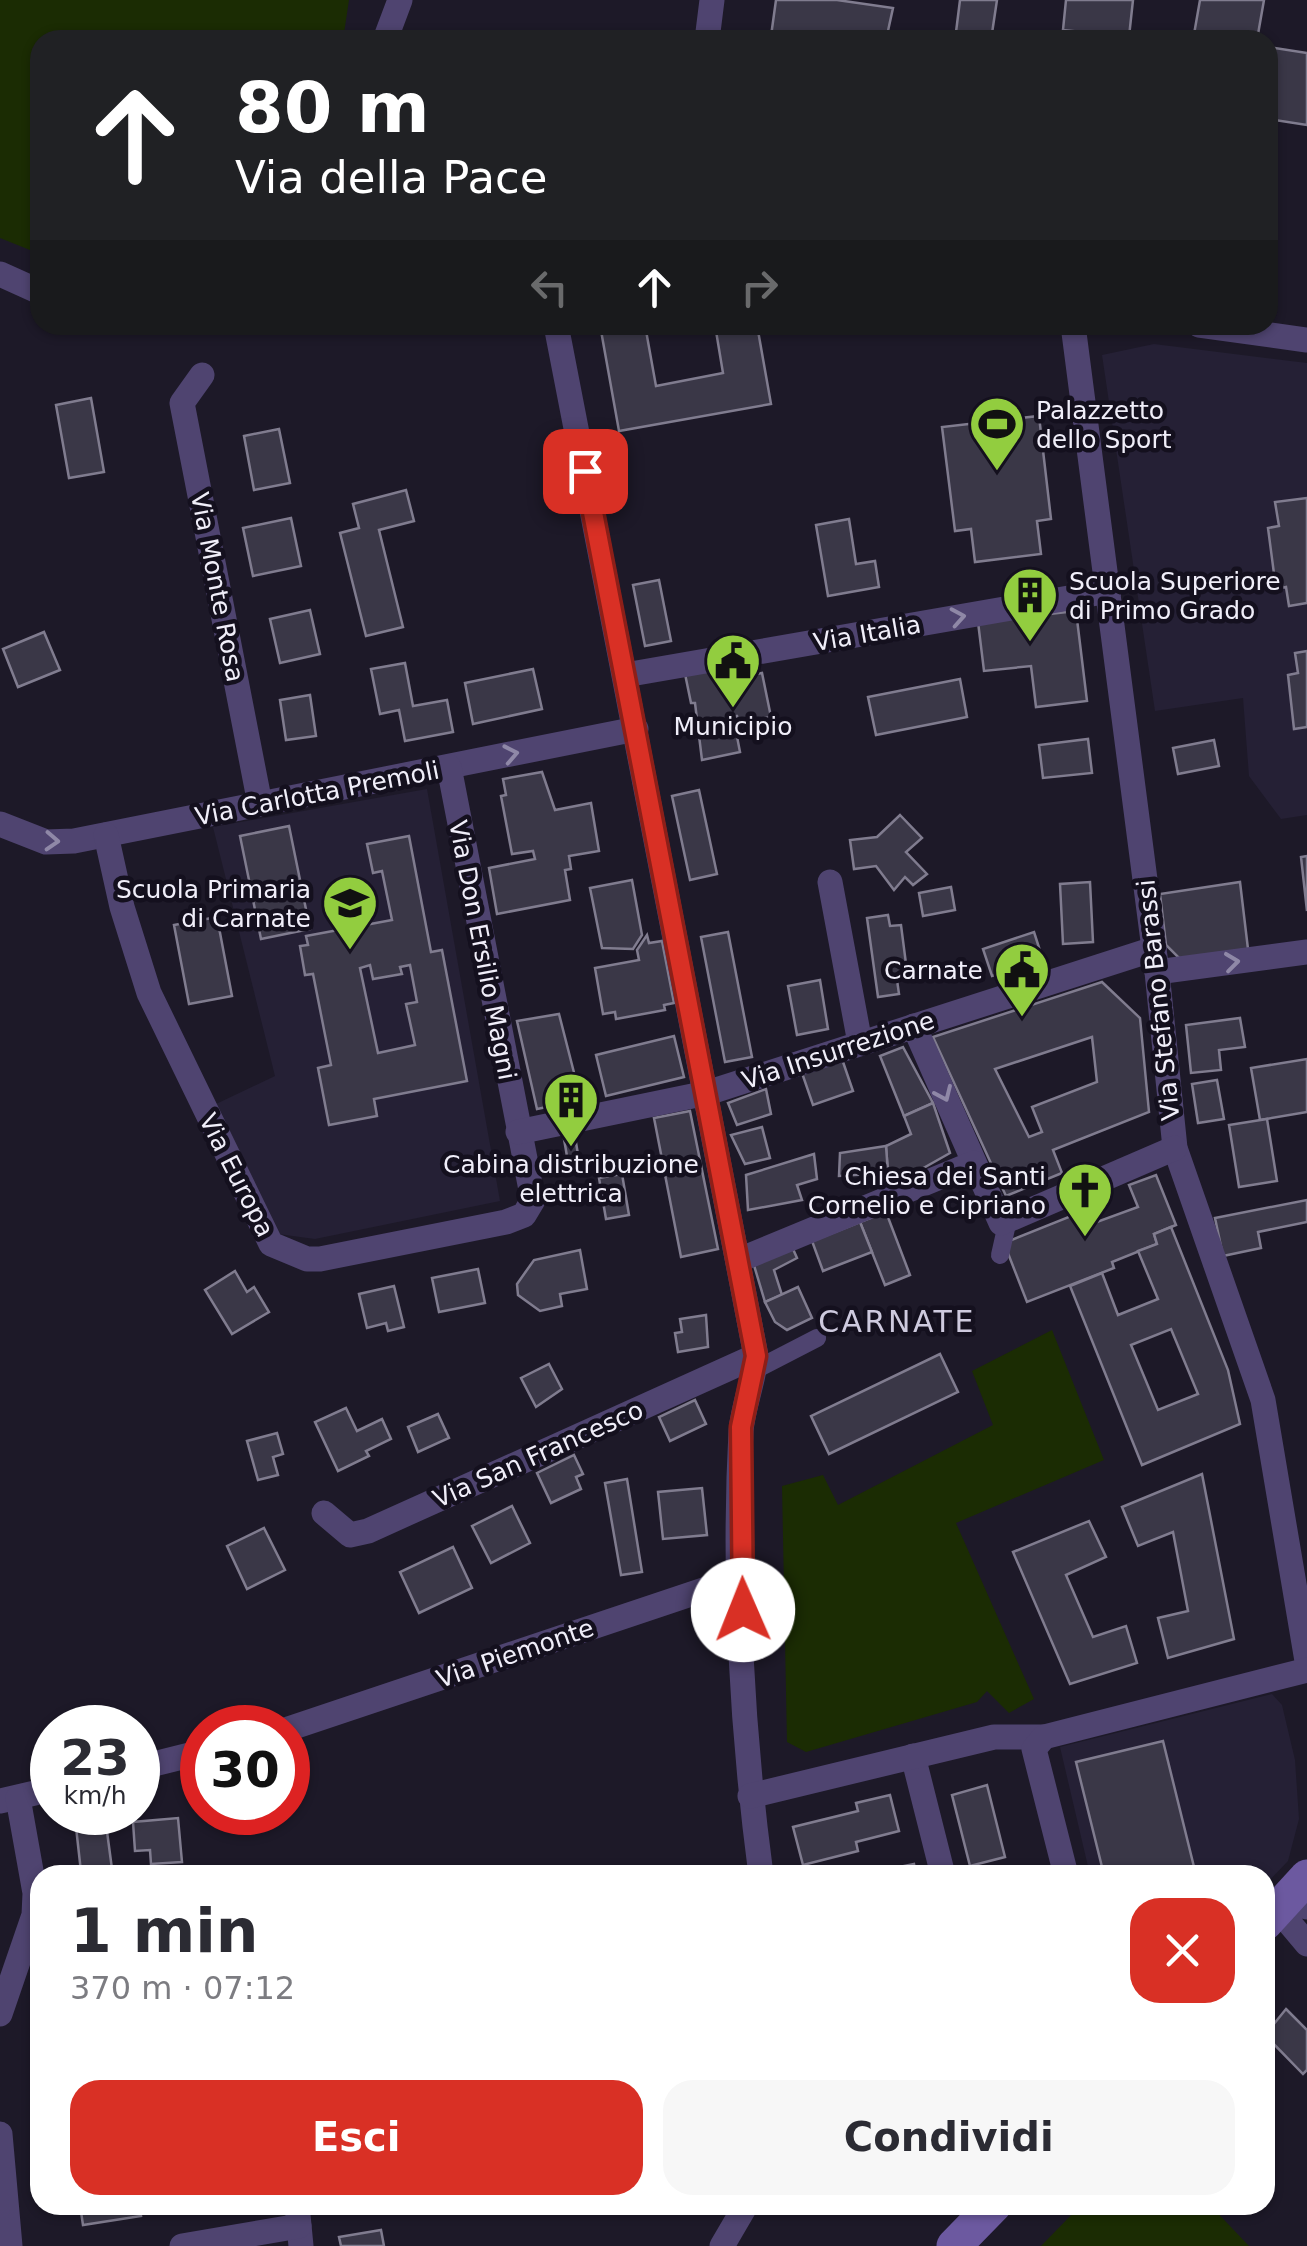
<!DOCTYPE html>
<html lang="it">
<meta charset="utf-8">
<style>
body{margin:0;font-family:"DejaVu Sans",sans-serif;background:#f7f7f7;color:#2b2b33;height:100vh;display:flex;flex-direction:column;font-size:38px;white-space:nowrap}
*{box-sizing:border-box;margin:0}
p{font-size:32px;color:#7c7c81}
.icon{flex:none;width:55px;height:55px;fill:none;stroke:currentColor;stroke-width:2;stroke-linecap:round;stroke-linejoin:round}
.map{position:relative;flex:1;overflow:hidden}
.drawer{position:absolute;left:30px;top:1865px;width:1245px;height:350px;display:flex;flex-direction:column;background:#fff;border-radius:30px;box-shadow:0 2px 8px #0004}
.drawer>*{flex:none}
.guide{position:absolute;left:30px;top:30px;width:1248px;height:305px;border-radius:30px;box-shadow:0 2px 8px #0004;background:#202124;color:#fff;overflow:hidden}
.speed{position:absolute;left:30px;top:1705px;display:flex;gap:20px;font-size:50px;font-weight:700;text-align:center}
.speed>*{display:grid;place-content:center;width:130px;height:130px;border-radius:50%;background:#fff;box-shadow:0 2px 8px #0004;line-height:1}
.speed small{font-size:25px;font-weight:400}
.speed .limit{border:15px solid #d22;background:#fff;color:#111}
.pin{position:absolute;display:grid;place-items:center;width:85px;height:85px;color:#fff;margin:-42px;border-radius:20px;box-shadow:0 5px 15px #0006}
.me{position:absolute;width:110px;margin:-55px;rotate:359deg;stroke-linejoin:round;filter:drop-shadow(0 0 8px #0008)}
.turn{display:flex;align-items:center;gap:35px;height:210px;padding:0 40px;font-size:45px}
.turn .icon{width:130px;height:130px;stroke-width:2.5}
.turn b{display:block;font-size:70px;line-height:85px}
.lanes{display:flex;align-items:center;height:95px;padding:0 40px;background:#0003;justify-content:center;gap:50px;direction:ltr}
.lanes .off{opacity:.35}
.round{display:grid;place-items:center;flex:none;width:105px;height:105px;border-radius:30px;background:#f7f7f7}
.head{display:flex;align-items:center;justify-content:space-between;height:170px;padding:0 40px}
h1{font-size:60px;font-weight:800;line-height:75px}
.primary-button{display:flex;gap:20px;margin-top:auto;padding:20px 40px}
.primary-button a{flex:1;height:115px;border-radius:30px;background:#d93025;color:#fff;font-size:40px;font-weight:800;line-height:115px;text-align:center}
.primary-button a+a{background:#f7f7f7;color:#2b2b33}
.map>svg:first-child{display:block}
.built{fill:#252035}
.green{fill:#1b2c03}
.building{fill:#3a3747;stroke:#807c8f;stroke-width:2.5;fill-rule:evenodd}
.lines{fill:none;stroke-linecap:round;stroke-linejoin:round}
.pedestrian{stroke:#4f4470;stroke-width:18}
.minor{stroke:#4f4470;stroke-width:25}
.secondary{stroke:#6c59a0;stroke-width:35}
.oneway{stroke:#8f88a7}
.route-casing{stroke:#8d1f18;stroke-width:25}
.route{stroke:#d93025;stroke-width:18}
.labels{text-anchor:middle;stroke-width:9;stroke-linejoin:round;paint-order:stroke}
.poi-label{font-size:25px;fill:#f0eef9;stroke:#14101e;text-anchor:end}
.street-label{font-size:25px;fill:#f0eef9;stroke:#14101e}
.quarter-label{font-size:30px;letter-spacing:2.5px;fill:#cecade;stroke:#14101e}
</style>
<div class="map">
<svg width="1307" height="2246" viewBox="0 0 1307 2246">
<rect width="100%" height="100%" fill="#1d1928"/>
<g class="built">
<polygon points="1154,344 1307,363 1307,815 1281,819 1249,776 1243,698 1155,711 1102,355"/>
<polygon points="427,789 500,1201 315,1239 278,1234 216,1104 275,1076 213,827"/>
<polygon points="1272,1694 1282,1705 1295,1760 1299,1819 1288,1861 1265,1885 1265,1875 1090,1875 1060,1747"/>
</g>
<g class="green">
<polygon points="0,0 349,0 343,40 40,40 40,254 0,238"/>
<polygon points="1052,1330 1104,1460 956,1523 1034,1699 1009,1713 987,1691 977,1702 806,1752 787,1742 782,1486 823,1475 838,1505 993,1425 972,1371"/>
<polygon points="1081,2205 1210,2205 1249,2246 1041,2246"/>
</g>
<g class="building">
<polygon points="776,0 837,0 893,8 886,40 771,36"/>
<polygon points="960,0 997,0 991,40 955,40"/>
<polygon points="1066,0 1133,0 1129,37 1063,30"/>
<polygon points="1200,0 1264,0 1257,40 1193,40"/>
<polygon points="1268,47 1307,53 1307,125 1268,119"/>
<polygon points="600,325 645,325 656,386 723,373 715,325 757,325 771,404 619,431"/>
<polygon points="91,398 104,472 69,478 56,405"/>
<polygon points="1039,416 1051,519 1037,521 1041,554 975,562 971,529 955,531 942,427"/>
<polygon points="279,429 290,483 254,490 244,436"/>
<polygon points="406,490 414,521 379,530 403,627 366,636 340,533 359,528 353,504"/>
<polygon points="1307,498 1307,603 1289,606 1286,587 1276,589 1268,528 1279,526 1275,502"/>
<polygon points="291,518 301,566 253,576 243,528"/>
<polygon points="849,519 856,564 875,561 879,587 828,596 816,525"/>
<polygon points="659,580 671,641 645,646 633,585"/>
<polygon points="310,610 320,654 280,663 270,619"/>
<polygon points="1076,611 1087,701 1036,707 1031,666 984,671 978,622"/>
<polygon points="44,632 60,670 18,687 3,649"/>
<polygon points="1307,651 1307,727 1294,729 1288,675 1298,673 1295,653"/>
<polygon points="722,662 727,688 732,687 730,679 762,673 771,717 738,723 737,716 733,716 740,752 702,760 695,703 691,703 684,669"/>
<polygon points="405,663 413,706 447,700 453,732 405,741 399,710 380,714 371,669"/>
<polygon points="533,669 542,709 473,724 465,683"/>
<polygon points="960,679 967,717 876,735 868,697"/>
<polygon points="310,695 316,736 286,740 280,700"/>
<polygon points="1088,739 1092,773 1043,778 1039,745"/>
<polygon points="1214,740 1219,766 1178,774 1173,748"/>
<polygon points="542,772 555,810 591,803 599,851 569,856 571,869 565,870 570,900 497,914 489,868 535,859 533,851 512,854 501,796 506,795 503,779"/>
<polygon points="699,790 717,874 690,880 672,796"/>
<polygon points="900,815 922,838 906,852 927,874 913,885 905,877 894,890 876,866 854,869 850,840 877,837"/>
<polygon points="289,826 310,929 261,939 240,836"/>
<path d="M409,836l22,116 11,-2 25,131 -93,18 3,17 -48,9 -11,-57 13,-3 -18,-91 -8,1 -5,-29 8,-1 -2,-9 86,-16 -10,-49 -9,2 -6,-29zM370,965l3,14 29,-5 -2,-7 10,-2 7,37 -11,2 9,41 -37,8 -18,-85z"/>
<polygon points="1307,856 1307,911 1301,857"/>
<polygon points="632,880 642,935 633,949 602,948 590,888"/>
<polygon points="1090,882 1093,942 1063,944 1060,884"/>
<polygon points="1240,882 1248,949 1180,959 1166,945 1160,894"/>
<polygon points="951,887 955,910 923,916 919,893"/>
<polygon points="888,915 890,926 901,925 908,979 897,980 899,994 878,997 867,918"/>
<polygon points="217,917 232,996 189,1004 174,925"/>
<polygon points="728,932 752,1057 725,1062 701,937"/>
<polygon points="1034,932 1043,960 992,976 983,949"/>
<polygon points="647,935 649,943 662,941 674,1003 664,1005 665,1010 616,1019 615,1012 603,1014 595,968 639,960 637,950"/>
<polygon points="820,980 828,1029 797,1035 788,986"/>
<path d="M1102,982l38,36 9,94 -96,38 9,23 -56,23 -73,-159zM1092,1037l5,45 -65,25 10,25 -13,5 -34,-68z"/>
<polygon points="559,1014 581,1100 537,1109 517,1021"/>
<polygon points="1240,1018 1245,1047 1219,1050 1221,1070 1191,1073 1186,1025"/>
<polygon points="674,1036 684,1077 606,1096 596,1055"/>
<polygon points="903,1047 933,1103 904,1116 880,1056"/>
<polygon points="842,1059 853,1091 813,1105 802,1073"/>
<polygon points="1307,1059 1307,1112 1260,1120 1251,1068"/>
<polygon points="1217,1080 1224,1119 1198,1123 1192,1084"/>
<polygon points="766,1089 771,1114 737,1125 728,1103"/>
<polygon points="933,1103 950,1153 895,1184 888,1173 886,1146 911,1134 904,1116"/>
<polygon points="690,1111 718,1249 681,1257 654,1118"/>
<polygon points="1267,1119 1277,1181 1239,1187 1229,1125"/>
<polygon points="762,1127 770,1158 745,1164 731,1135"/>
<polygon points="575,1137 579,1160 568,1162 564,1139"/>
<polygon points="886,1146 888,1173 839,1176 840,1153"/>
<polygon points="814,1154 817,1179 797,1185 802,1200 748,1210 746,1175"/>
<polygon points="622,1174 629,1215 606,1219 599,1178"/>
<polygon points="1156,1175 1176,1225 1154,1234 1157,1244 1112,1262 1114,1268 1027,1302 1004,1243 1091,1208 1097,1222 1138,1207 1129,1185"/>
<polygon points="1307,1200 1307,1222 1258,1232 1261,1248 1223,1256 1215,1218"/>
<polygon points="886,1212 910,1275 885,1285 860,1222"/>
<polygon points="860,1222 872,1252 823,1271 812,1241"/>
<path d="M1171,1227l57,143 12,54 -98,41 -72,-179 32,-13 16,42 40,-16 -20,-48 19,-7 -3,-10zM1171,1329l27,65 -40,16 -27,-65z"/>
<polygon points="793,1249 797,1258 774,1270 782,1295 765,1302 753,1262"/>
<polygon points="580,1250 587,1289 560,1294 562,1306 540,1311 518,1295 517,1284 534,1260"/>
<polygon points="478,1269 485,1303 439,1312 432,1278"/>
<polygon points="235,1271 247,1292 254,1287 269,1312 232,1334 205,1290"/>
<polygon points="394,1286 404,1327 388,1331 386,1323 367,1328 359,1294"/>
<polygon points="798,1287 812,1318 787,1330 775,1322 765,1302"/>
<polygon points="706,1315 708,1347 678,1352 675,1333 682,1332 680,1319"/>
<polygon points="940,1354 958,1392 829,1454 811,1416"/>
<polygon points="549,1364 562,1389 536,1407 521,1378"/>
<polygon points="695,1400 706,1424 670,1441 659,1417"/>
<polygon points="346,1408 357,1431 382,1419 391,1439 366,1451 369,1456 338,1471 315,1422"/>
<polygon points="438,1414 449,1438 418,1452 408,1427"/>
<polygon points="277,1433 283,1454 273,1457 278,1475 258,1480 247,1441"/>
<polygon points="574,1455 583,1474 576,1477 581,1489 551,1503 537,1473"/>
<polygon points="1202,1474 1234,1639 1168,1658 1158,1618 1188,1611 1173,1532 1138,1546 1122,1507"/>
<polygon points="627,1479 642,1572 621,1575 605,1483"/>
<polygon points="702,1488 707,1535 663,1539 658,1492"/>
<polygon points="512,1506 530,1543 491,1563 472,1526"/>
<polygon points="1089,1521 1106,1557 1066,1575 1093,1637 1126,1626 1137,1663 1070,1684 1013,1552"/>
<polygon points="264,1528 285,1570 247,1589 227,1546"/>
<polygon points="453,1547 472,1588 419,1613 400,1572"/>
<polygon points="1163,1741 1196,1875 1104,1875 1076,1762"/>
<polygon points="987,1785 1005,1857 970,1866 952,1795"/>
<polygon points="890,1795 899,1831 856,1842 858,1851 803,1865 793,1827 858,1811 856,1803"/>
<polygon points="178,1818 182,1862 151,1864 150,1850 135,1851 133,1822"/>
<polygon points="106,1824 112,1869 81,1872 76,1827"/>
<polygon points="914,1864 916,1875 876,1875 875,1872"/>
<polygon points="1286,2009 1307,2030 1307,2070 1303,2074 1265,2035"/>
<polygon points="80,2205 139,2205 141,2216 83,2225"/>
<polygon points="173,2205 206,2205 168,2212 167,2206"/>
<polygon points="381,2230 384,2246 341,2246 339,2237"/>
</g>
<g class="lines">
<g class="pedestrian">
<polyline points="1000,1255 1007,1224"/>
<polyline points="755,1370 817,1338"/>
</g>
<g class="minor">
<polyline points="385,40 400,0"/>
<polyline points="707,40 712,0"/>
<polyline points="0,274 40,292"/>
<path d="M556,325l200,1031c-2,25 -13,50 -15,75 -8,144 1,301 20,444"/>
<polyline points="1073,325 1157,972 1175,1148 1263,1400 1307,1661"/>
<polyline points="1199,325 1307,340"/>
<polyline points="202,375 182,403 260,804"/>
<polyline points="625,675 1109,591"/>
<polyline points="0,824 46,842 74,841 636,729"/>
<polyline points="106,835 122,907 149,993 271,1244 307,1259 320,1259 506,1222 524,1215 533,1200 449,767"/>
<polyline points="830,882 860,1043"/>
<polyline points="1157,972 1307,952"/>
<polyline points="914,1026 1001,1223 1175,1148"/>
<polyline points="518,1132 707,1093 1154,949"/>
<polyline points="739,1260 974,1163"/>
<polyline points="324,1513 350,1535 368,1531 756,1356"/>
<polyline points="288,1729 742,1577"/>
<polyline points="913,1756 943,1875"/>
<polyline points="138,1768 202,1752"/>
<polyline points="750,1796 994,1737 1044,1737"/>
<polyline points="0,1801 52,1789"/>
<polyline points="1066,1875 1034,1749 1044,1737 1307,1670"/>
<polyline points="1307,1907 1287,1898 1286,1919 1307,1944"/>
<polyline points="0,2014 34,1915 35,1893 18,1798"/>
<polyline points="0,2134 10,2246"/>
<polyline points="297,2205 301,2246"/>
<polyline points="182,2246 299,2226"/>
<polyline points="722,2246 746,2205"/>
</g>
<g class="secondary">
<polyline points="1265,1923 1307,1877"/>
<polyline points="954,2246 994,2205"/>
</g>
</g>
<defs><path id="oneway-chevron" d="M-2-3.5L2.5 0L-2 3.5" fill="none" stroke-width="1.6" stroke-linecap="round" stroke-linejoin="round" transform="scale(2.5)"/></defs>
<g class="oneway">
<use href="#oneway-chevron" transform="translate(958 617) rotate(-10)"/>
<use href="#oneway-chevron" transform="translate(511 754) rotate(-11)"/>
<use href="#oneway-chevron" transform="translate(52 841) rotate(3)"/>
<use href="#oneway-chevron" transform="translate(1232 962) rotate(-7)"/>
<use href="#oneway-chevron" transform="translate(944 1094) rotate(66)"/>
</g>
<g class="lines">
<g class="route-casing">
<polyline id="route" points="585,471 756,1356 741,1427 743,1610"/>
</g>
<use href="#route" class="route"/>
</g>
<defs>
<g id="stadium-pin" transform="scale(2.875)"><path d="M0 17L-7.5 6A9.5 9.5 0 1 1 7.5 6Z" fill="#92cd3f" stroke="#14101e"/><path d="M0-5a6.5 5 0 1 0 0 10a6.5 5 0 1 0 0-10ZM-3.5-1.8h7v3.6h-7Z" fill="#111"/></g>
<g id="building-pin" transform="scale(2.875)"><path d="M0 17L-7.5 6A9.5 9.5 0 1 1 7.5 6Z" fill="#92cd3f" stroke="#14101e"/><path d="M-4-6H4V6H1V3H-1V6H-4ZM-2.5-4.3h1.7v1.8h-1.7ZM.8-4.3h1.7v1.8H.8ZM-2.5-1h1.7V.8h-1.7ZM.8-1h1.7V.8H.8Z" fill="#111"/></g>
<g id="civic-pin" transform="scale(2.875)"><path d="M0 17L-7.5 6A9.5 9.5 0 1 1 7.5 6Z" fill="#92cd3f" stroke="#14101e"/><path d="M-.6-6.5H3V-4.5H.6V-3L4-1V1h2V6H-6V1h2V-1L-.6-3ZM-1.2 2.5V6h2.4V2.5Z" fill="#111"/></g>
<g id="school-pin" transform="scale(2.875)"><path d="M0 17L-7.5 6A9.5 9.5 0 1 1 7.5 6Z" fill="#92cd3f" stroke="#14101e"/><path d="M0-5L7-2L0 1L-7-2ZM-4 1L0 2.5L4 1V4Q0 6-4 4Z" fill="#111"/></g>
<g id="church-pin" transform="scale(2.875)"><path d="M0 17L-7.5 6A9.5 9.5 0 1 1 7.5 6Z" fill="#92cd3f" stroke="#14101e"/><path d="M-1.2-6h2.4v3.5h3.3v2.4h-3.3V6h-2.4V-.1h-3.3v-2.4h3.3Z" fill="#111"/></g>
</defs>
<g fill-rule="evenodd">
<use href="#stadium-pin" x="997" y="424"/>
<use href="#building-pin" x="1030" y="595"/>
<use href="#civic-pin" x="733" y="661"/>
<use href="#school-pin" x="350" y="903"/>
<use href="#civic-pin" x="1022" y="970"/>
<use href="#building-pin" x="571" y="1100"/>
<use href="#church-pin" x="1085" y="1190"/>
</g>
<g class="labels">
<g class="poi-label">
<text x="1036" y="419" text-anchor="start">Palazzetto<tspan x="1036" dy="29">dello Sport</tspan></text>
<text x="1069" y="590" text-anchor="start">Scuola Superiore<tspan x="1069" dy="29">di Primo Grado</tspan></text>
<text x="733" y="735" text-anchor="middle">Municipio</text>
<text x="311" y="898">Scuola Primaria<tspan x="311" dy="29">di Carnate</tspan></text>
<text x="983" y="979">Carnate</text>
<text x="571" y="1173" text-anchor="middle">Cabina distribuzione<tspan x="571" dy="29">elettrica</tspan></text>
<text x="1046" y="1185">Chiesa dei Santi<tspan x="1046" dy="29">Cornelio e Cipriano</tspan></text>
</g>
<g class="street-label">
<text transform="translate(218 587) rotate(79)" y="9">Via Monte Rosa</text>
<text transform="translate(867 633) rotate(-10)" y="9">Via Italia</text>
<text transform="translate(317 793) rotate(-11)" y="9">Via Carlotta Premoli</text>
<text transform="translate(483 950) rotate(79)" y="9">Via Don Ersilio Magni</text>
<text transform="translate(1158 1000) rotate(-96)" y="9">Via Stefano Barassi</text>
<text transform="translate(838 1050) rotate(-18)" y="9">Via Insurrezione</text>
<text transform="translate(237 1175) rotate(63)" y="9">Via Europa</text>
<text transform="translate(538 1454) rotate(-24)" y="9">Via San Francesco</text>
<text transform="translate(515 1653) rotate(-19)" y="9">Via Piemonte</text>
</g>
<g class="quarter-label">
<text x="897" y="1332">CARNATE</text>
</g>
</g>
</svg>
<div class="speed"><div>23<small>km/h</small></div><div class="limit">30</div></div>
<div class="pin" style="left:585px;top:471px;background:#d93025"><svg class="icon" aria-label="arrive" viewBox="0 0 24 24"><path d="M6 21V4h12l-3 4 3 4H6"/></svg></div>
<svg class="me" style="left:743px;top:1610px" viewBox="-20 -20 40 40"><circle r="19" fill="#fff"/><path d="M0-13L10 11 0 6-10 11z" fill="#d93025"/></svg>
<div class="guide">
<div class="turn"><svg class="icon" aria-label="ahead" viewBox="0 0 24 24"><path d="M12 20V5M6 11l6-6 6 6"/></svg><div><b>80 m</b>Via della Pace</div></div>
<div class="lanes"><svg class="icon off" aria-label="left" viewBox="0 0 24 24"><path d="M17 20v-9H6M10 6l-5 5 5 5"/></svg><svg class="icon" aria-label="ahead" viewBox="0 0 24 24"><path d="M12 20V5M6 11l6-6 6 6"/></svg><svg class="icon off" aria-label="right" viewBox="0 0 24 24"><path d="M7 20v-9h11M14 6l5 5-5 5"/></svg></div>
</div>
<section class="drawer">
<div class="head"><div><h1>1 min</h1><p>370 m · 07:12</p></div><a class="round" style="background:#d93025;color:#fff"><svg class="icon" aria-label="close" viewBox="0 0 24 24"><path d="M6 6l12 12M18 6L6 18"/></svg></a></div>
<div class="primary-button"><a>Esci</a><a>Condividi</a></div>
</section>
</div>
